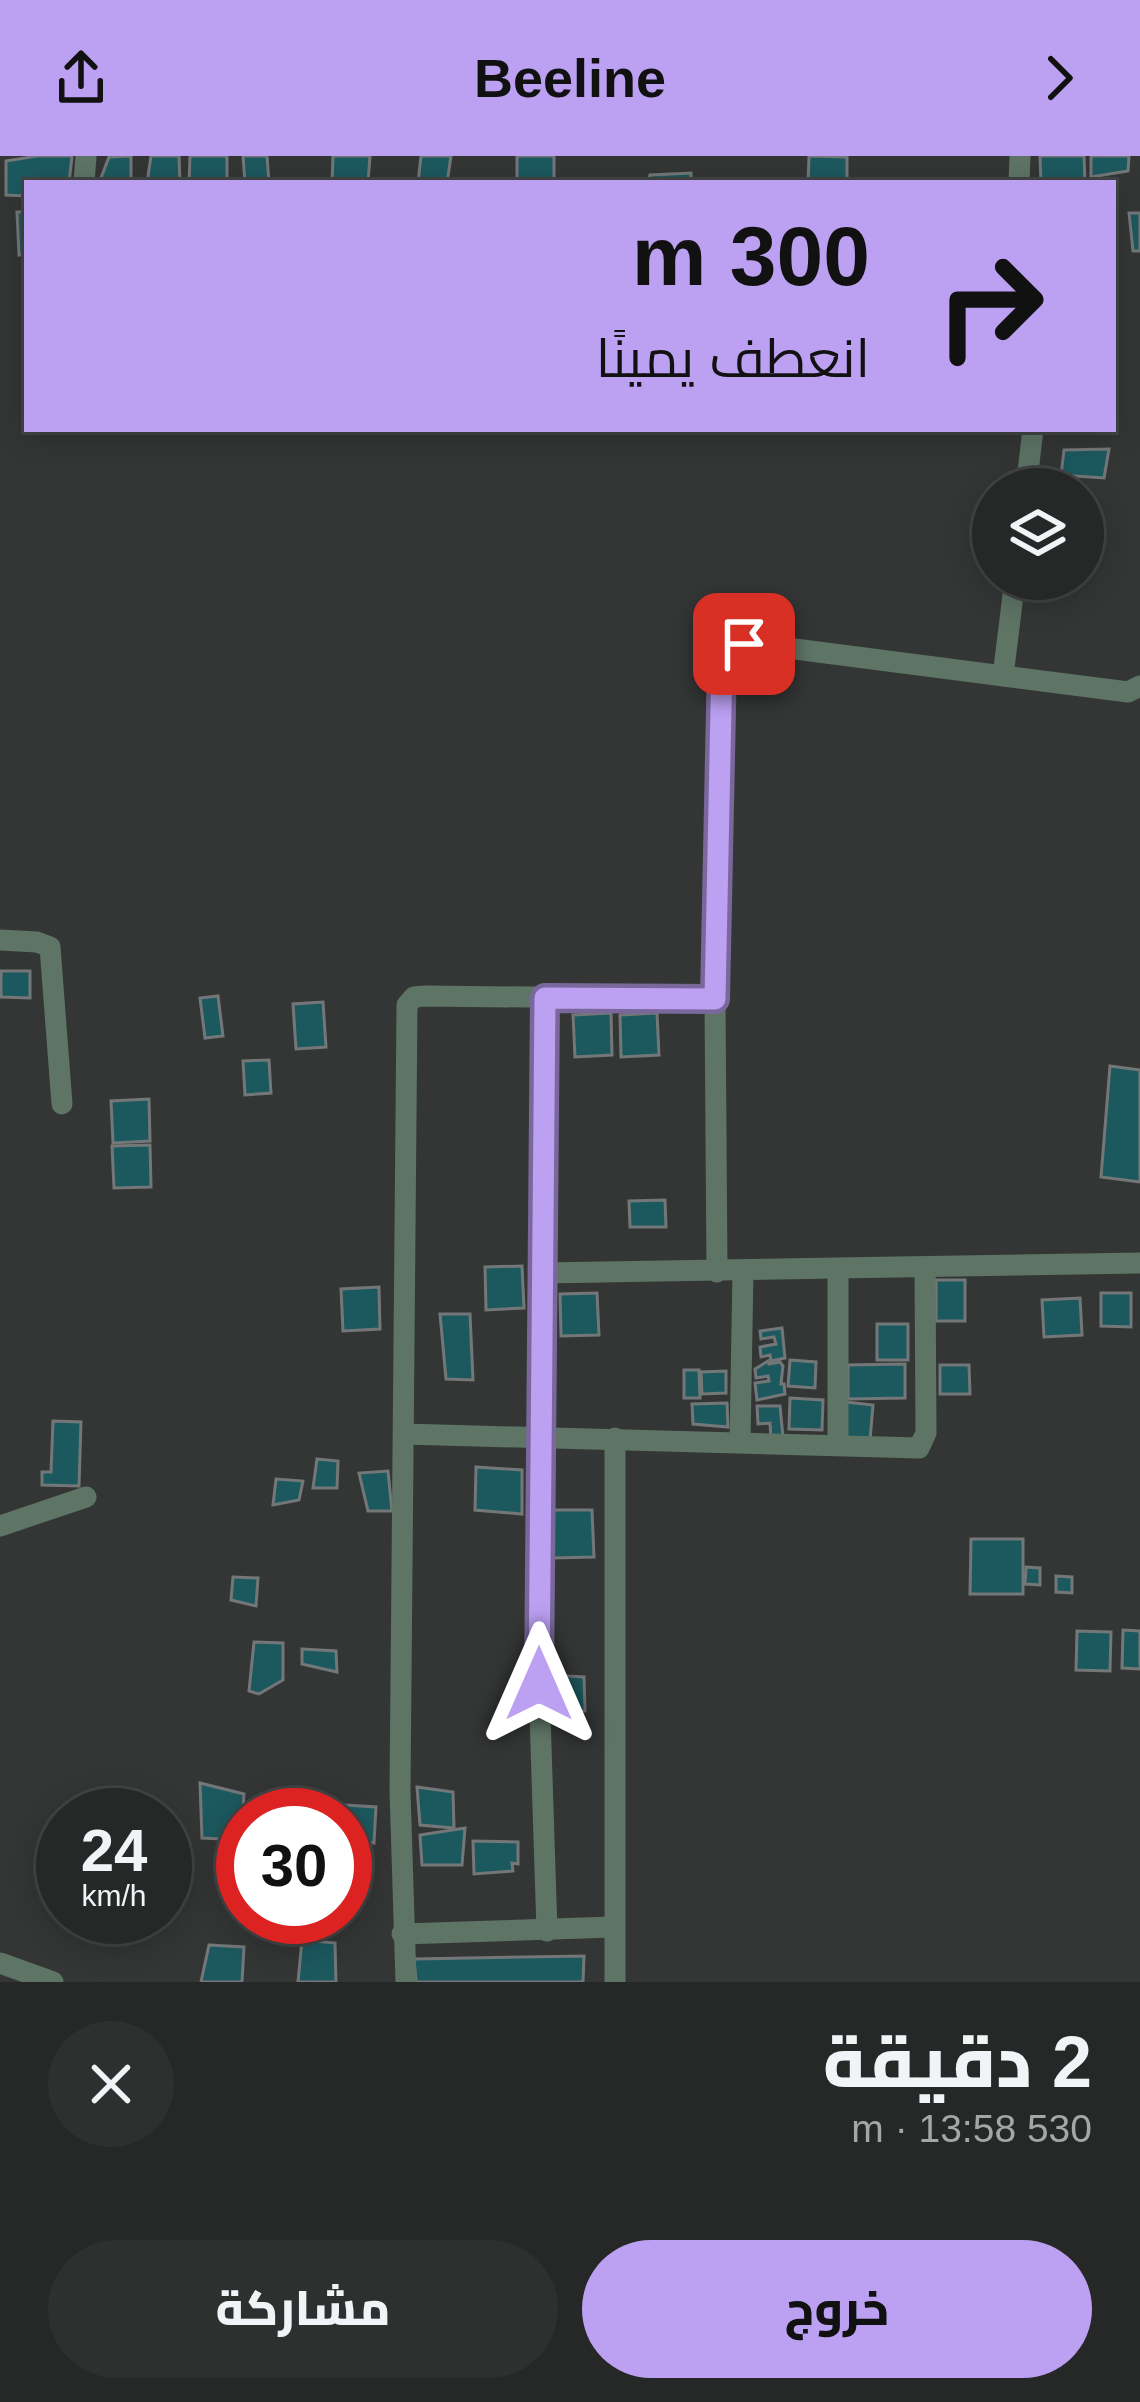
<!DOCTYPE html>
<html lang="ar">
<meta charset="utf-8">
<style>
body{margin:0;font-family:Arial,Cairo,sans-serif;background:#2e3030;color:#f1f3f6;direction:rtl;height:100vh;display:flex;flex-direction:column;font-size:45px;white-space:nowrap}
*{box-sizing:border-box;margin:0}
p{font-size:39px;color:#a4a6a8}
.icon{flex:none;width:66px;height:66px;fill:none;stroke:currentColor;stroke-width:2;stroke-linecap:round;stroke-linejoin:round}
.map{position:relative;height:1826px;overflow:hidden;direction:ltr}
.panel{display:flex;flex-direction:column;background:#262828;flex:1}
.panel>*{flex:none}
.guide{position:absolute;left:24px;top:24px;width:1092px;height:252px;border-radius:0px;box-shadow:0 6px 30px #0003,0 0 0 3px #424445;direction:rtl;background:#bca0f2;color:#111;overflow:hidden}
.controls{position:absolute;left:972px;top:312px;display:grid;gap:24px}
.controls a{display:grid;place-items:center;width:132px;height:132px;border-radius:50%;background:#262828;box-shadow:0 6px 30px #0003,0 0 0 3px #424445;font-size:60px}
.speed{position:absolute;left:36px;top:1632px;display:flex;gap:24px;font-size:60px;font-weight:700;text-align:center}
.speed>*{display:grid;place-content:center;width:156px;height:156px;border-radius:50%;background:#262828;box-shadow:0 6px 30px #0003,0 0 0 3px #424445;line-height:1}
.speed small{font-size:30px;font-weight:400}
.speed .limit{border:18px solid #d22;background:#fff;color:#111}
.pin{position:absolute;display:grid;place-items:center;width:102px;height:102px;color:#fff;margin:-51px;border-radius:24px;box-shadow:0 6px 18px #0006}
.me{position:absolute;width:132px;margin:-66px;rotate:0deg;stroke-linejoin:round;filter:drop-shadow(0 0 9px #0008)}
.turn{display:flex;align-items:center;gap:42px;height:252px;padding:0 48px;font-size:54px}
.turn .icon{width:156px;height:156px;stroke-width:2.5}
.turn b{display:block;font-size:84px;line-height:102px}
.round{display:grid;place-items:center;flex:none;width:126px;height:126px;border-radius:63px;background:#2e3030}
.overview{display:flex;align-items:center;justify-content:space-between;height:204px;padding:0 48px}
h1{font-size:72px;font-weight:800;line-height:90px}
.action{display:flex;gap:24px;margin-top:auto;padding:24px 48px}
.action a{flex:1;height:138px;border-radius:72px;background:#bca0f2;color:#111;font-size:48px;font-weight:800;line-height:138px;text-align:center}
.action a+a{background:#2e3030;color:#f1f3f6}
header{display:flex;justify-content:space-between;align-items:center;height:156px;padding:0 48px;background:#bca0f2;color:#111;font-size:54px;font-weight:800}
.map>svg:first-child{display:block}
.building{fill:#1c595f;stroke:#747778;stroke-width:3}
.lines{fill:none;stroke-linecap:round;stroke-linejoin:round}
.minor{stroke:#5e7465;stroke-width:21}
.route-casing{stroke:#7a689d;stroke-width:30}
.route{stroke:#bca0f2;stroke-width:21}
</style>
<header><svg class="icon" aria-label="forward" viewBox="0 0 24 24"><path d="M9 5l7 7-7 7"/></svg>Beeline<svg class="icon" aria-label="share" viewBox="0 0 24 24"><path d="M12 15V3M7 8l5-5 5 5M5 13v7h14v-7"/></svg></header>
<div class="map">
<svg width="1140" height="1826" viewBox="0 0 1140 1826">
<rect width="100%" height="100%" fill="#333635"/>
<g class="building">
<polygon points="37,0 72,0 69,27 27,27 27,40 6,39 6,5"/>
<polygon points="131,0 131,27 99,27 109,1"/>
<polygon points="151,0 179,0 180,27 147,27"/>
<polygon points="190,0 227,0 227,27 189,27"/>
<polygon points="243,0 267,0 269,27 245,27"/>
<polygon points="333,0 370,0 368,27 332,27"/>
<polygon points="421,0 451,0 447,27 418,27"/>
<rect x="517" y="0" width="37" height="27"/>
<polygon points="809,0 847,1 847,27 808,27"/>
<polygon points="1040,0 1084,0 1085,27 1041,27"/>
<polygon points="1091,0 1129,0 1128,15 1091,21"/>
<polygon points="691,17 691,27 647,27 650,19"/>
<polygon points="17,56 27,56 27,98 19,99"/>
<polygon points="1129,57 1140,57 1140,95 1133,95"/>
<polygon points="1109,293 1104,322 1061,319 1064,294"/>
<polygon points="1,815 30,815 30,842 1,841"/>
<polygon points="218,840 223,880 205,882 200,842"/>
<polygon points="323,846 326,891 296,893 293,848"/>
<polygon points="611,857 612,899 575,901 573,859"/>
<polygon points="657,857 659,899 621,901 620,859"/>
<polygon points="269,904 271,937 245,939 243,905"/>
<polygon points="1110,910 1140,914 1140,1026 1101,1021"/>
<polygon points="149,943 150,985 113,987 111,945"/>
<polygon points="150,989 151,1031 114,1032 112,990"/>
<polygon points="665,1044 666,1071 630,1071 629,1045"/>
<polygon points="522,1110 524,1152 486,1154 485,1111"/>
<rect x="936" y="1124" width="29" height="41"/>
<polygon points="379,1131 380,1173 343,1175 341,1133"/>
<polygon points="597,1137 599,1179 561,1180 560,1138"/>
<polygon points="1101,1137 1131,1137 1131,1171 1101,1170"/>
<polygon points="1080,1142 1082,1179 1044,1181 1042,1144"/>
<polygon points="440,1158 470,1158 473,1224 446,1223"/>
<rect x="877" y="1168" width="31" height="36"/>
<polygon points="782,1172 785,1202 771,1205 770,1199 761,1201 760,1191 776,1188 774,1181 761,1183 760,1175"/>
<polygon points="790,1204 816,1206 815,1232 788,1230"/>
<polygon points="768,1205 769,1208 780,1206 783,1210 781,1228 784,1228 785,1238 757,1244 755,1227 769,1225 768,1220 756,1222 755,1213"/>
<polygon points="905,1208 905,1242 848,1243 848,1209"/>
<polygon points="940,1209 969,1209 970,1238 940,1238"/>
<polygon points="684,1214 699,1214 700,1242 684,1242"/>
<polygon points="726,1215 726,1237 702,1238 701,1216"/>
<polygon points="790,1242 823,1244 822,1274 789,1273"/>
<polygon points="846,1246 873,1249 870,1284 844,1282"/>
<polygon points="727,1247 728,1271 693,1268 692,1248"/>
<polygon points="757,1250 780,1250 783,1281 771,1284 770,1267 758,1268"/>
<polygon points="53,1265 81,1266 79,1330 42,1329 42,1316 51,1316"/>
<polygon points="317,1303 338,1305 337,1332 313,1332"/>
<polygon points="476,1311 522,1314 522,1358 475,1354"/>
<polygon points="388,1315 392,1355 368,1355 359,1317"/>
<polygon points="276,1323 303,1325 299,1344 273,1349"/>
<polygon points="552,1354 592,1354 594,1401 552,1402"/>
<polygon points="971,1383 1023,1383 1023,1438 970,1438"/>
<polygon points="1026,1411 1040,1412 1040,1429 1025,1428"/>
<polygon points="1056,1420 1072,1421 1072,1437 1056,1436"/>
<polygon points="233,1421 258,1422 256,1450 231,1444"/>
<polygon points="1123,1474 1140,1475 1140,1513 1122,1512"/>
<polygon points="1077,1475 1111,1476 1110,1515 1076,1514"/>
<polygon points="254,1486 283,1487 283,1524 259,1538 249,1535"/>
<polygon points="302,1493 336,1495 337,1516 302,1508"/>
<polygon points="549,1519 584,1521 585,1555 549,1553"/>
<polygon points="200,1627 244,1638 241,1684 202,1682"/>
<polygon points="417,1631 453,1636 454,1672 420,1669"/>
<polygon points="300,1638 330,1641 329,1659 296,1659"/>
<polygon points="345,1649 376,1651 374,1687 345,1683"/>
<polygon points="465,1672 462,1709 422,1709 420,1679"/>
<polygon points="473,1685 518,1686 518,1708 512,1707 513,1715 474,1718"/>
<polygon points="302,1784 335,1787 336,1826 298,1826"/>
<polygon points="209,1789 244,1791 242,1826 201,1826"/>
<polygon points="584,1800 583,1826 416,1826 414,1803"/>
</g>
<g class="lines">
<g class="minor">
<polyline points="84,27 86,0"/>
<polyline points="1019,27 1020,0"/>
<polyline points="1026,333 1033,273"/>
<polyline points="1003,520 1015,423"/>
<polyline points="0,784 37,786 50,791 62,948"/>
<polyline points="545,842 539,1528 547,1775"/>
<path d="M717,1116l-2,-273 7,-339c11,-16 23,-16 42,-15l364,47 12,-6"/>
<polyline points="543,1117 1140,1107"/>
<polyline points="404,1278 919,1292 926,1277 925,1112"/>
<polyline points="740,1286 743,1115"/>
<polyline points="838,1289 838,1114"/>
<polyline points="0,1370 86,1341"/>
<polyline points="402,1778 613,1771"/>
<polyline points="0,1807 53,1826"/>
<polyline points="406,1826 400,1635 407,849 414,841 425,840 715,843"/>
<polyline points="615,1826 615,1282"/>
</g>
</g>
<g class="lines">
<g class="route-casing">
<polyline id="route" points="539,1528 545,842 715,843 722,504 730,493 744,488"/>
</g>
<use href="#route" class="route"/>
</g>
</svg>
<div class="controls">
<a><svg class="icon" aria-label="layers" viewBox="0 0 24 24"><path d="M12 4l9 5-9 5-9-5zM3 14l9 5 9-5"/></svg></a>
</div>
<div class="speed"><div>24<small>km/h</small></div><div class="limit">30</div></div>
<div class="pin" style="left:744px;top:488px;background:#d93025"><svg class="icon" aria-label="arrive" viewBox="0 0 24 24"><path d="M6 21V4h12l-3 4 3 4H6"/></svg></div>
<svg class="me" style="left:539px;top:1528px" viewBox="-20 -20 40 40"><path d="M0-17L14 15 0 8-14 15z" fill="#bca0f2" stroke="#fff" stroke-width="4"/></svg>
<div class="guide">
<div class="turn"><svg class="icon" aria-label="right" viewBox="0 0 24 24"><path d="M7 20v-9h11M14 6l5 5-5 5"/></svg><div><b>300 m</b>انعطف يمينًا</div></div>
</div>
</div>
<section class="panel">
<div class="overview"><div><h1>2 دقيقة</h1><p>530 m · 13:58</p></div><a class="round"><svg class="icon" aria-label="close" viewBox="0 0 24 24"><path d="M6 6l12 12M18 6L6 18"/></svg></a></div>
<div class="action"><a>خروج</a><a>مشاركة</a></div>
</section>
